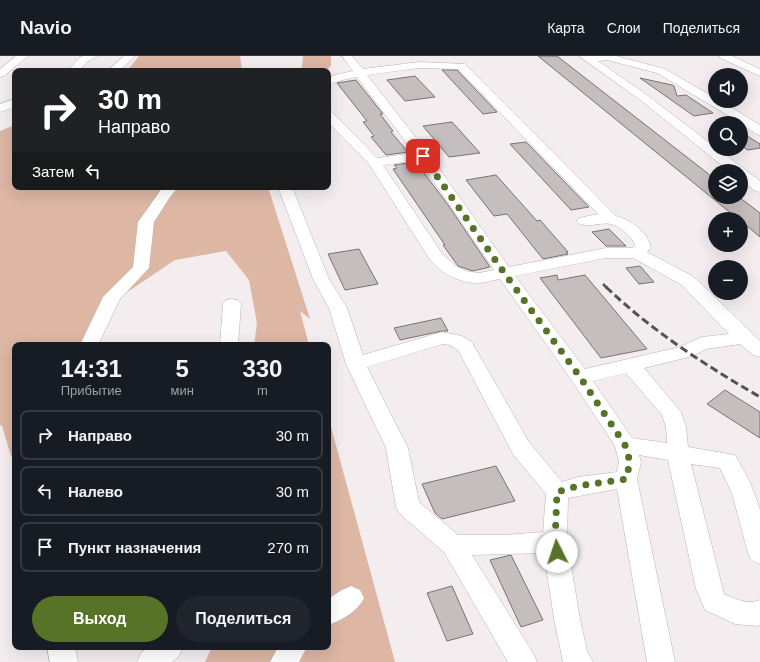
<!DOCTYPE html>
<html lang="ru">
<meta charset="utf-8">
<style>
body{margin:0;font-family:Helvetica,sans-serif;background:#20242c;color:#f1f3f6;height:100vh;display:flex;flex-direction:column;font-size:15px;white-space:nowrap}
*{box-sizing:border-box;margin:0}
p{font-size:13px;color:#9ea1a6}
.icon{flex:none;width:22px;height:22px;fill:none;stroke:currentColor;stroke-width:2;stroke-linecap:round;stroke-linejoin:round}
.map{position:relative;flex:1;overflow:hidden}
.sheet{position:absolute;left:12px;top:286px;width:319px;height:308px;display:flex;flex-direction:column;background:#171b24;border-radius:8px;box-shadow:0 4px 16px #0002}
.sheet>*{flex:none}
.guide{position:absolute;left:12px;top:12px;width:319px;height:122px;border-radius:8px;box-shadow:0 4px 16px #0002;background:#202124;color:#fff;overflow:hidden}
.controls{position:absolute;left:708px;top:12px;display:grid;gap:8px}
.controls a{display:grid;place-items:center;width:40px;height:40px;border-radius:50%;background:#171b24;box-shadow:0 4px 16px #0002;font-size:20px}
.pin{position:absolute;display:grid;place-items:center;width:34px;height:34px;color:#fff;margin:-17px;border-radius:8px;box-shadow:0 2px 6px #0006}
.me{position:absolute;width:44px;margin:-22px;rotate:356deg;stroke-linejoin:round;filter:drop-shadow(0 0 3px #0008)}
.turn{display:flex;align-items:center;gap:14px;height:84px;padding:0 20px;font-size:18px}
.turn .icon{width:52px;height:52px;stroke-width:2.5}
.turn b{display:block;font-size:28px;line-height:34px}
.then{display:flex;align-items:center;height:38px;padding:0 20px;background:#0003;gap:8px;font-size:15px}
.eta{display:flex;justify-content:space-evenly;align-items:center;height:68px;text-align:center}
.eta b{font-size:24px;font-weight:700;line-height:28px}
.cta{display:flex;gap:8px;margin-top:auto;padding:8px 20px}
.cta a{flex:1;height:46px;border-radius:24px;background:#577328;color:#fff;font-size:16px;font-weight:700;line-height:46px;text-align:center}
.cta a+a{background:#20242c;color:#f1f3f6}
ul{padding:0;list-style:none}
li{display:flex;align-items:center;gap:12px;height:50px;margin:0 8px 6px;padding:0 12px;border:2px solid #363941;border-radius:8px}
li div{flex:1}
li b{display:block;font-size:15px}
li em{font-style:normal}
header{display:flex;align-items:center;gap:24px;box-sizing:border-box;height:56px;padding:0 20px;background:#171b24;border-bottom:1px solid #363941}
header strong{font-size:19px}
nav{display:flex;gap:22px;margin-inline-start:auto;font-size:14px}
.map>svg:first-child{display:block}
.forest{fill:#ddb6a4}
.building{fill:#c5bebe;stroke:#797373}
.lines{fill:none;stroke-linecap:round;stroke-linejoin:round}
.minor-casing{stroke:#b9b3b6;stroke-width:1}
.minor{fill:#fff;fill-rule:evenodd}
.rail-far1{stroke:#555253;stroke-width:2.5;stroke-dasharray:6 3;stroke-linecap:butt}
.rail{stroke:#555253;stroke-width:3;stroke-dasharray:8 4;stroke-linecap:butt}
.route{stroke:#577328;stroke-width:7;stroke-dasharray:0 12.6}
</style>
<header>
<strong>Navio</strong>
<nav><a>Карта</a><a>Слои</a><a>Поделиться</a></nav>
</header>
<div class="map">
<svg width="760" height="606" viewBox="0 0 760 606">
<rect width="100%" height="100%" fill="#f3edf0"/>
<g class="forest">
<polygon points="139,0 240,0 242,14 241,15 127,15"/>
<polygon points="303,0 330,0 331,2 331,9 327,15 297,15 302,11"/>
<polygon points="15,69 15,131 268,131 310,263 300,255 309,289 254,289 257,267 249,224 226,195 175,204 120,241 98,289 15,289 15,402 11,400 2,370 0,369 0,75"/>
<polygon points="328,360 395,606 288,606 298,591 328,591"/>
<polygon points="212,591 291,591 281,606 205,606"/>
</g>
<g class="building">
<polygon points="538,0 557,0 715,123 715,141 739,141 760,157 760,181 741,165 741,163 738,163"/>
<polygon points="442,14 457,14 497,56 483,58"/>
<polygon points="415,20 435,41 405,45 387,24"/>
<polygon points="640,22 672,29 674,30 677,40 686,39 713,57 694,60"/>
<polygon points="356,24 383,58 380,58 393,75 391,76 408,96 386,99 371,81 374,80 363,66 367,65 337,27"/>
<polygon points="452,66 480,97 449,101 423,70"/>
<polygon points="741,76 760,88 760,92 748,94 741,90"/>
<polygon points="526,86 589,151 571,154 510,88"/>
<polygon points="416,106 448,149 490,211 473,215 458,210 443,189 445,189 393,113 397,112 394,109"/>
<polygon points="496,119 537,165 540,164 568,196 566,196 568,198 543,203 507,158 494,160 466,124"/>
<polygon points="609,173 626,190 606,190 592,176"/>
<polygon points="359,193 378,228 345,234 328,198"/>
<polygon points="640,210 654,226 639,228 626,212"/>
<polygon points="557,219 558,224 585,219 647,293 601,302 540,222"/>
<polygon points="441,262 448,275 442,275 400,284 394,272"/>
<polygon points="725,334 760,356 760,382 707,348"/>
<polygon points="496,410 515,445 442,463 435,457 422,428"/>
<polygon points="511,499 543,564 521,571 490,504"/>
<polygon points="452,530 473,578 447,585 427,537"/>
</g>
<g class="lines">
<g class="minor-casing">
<g id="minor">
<polygon points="16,0 28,0 4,20 0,21 0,13"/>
<polygon points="83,0 97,0 87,6 79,15 68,15 79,2"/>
<polygon points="124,0 135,0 119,15 107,15"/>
<path d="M342,0h10l11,13 56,-7 46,2 151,152c15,4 31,15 35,31l-4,5 47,25 66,64v16l-7,-2 -13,-11 -34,5 -13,7 -49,12 37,44 5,15 2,20 47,8 15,27 10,27v55l-9,-4 -3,-7 -16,-60 -12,-25 -29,-4 33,130c11,5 24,11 36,6v25l-3,1 -22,-2 -30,-14 -9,-21 -28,-129 -29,-5 2,7 -4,17 38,183h-28l-30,-173 -49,9 -1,44 13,77 7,32 6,11h-30l-9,-43 -10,-66 -72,2 61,98 4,9h-29l-64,-110 -44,-38 -4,-7 -10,-59 -40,-84 -17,-56 -16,-29 -35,-92h14l37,92 18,29 16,47 79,-23 20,4 10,6 2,4 55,96 33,40 16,-5 39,-5 2,-10 -4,-16 -42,-64 -73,-103c-7,1 -15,4 -22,4 -19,0 -38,-10 -49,-25l-60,-94 -41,-42v-11l4,1 45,46 37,-5 -57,-76 -15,3 -14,5v-7l7,-3 18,-4zM419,12l39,1 140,145 -19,4 -3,3 3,3c18,5 29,-9 47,9 4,4 8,7 9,13l-3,2h-26l-97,19 -81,-114 -61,-78zM419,104l75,110 -15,3 -13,-2 -9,-4 -14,-12 -60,-90zM606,202h27l49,27 47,49 -27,3 -22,10 -95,22 -70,-93zM443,288l7,1 8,5 55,104 33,40 -3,38 -38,3h-47l-39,-33 -11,-54 -41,-81zM626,317l36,42 4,12 1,16 -35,-5 -39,-57z"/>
<polygon points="579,0 616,0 665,13 715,42 715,45 721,45 760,69 760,79 756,78 741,67 657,17 607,4 598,5 647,39 715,91 715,93 718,93 760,125 760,136 755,135 741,124 741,115 729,115 639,43"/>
<polygon points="719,0 732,0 760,13 760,20 720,2"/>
<polygon points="15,43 15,51 0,56 0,48"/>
<polygon points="163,131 178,131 170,141 154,166 149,212 120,243 98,289 80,289 103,241 133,211 138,166"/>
<polygon points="232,243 238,244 241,248 238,289 220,289 223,248 226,244"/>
<path d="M351,530l9,4 4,8c-6,13 -22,22 -36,27v-26l14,-9z"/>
<polygon points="47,591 75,591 78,606 50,606"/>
<polygon points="148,591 183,591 179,600 172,606 137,606 141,597"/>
<polygon points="278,591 307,591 299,606 270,606"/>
</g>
</g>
<use href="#minor" class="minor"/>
<polyline class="rail-far1" points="603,228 607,232"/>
<path class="rail" d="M606,231c46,44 99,78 154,110"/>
</g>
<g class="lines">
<polyline class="route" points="423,100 505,218 580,321 625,389 630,406 626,423 578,430 557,436 555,486 557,496"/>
</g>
</svg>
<div class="controls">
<a><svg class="icon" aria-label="sound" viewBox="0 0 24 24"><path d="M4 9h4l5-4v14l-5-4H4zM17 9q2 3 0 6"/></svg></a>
<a><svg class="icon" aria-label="search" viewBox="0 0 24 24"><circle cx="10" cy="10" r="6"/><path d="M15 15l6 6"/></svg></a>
<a><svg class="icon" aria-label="layers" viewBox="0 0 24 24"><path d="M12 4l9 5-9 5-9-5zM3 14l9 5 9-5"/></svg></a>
<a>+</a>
<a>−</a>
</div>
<div class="pin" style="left:423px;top:100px;background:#d93025"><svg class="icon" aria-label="arrive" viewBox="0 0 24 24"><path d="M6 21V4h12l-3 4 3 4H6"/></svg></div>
<svg class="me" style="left:557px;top:496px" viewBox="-20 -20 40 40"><circle r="19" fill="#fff"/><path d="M0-13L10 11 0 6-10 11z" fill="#577328"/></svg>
<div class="guide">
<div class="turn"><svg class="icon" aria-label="right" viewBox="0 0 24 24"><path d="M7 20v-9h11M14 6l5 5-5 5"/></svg><div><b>30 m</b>Направо</div></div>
<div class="then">Затем<svg class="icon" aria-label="left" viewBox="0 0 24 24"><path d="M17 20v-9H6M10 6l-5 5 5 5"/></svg></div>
</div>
<section class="sheet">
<div class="eta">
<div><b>14:31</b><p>Прибытие</p></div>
<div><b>5</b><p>мин</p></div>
<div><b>330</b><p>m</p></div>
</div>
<ul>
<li><svg class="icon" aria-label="right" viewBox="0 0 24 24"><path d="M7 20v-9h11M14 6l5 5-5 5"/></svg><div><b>Направо</b></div><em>30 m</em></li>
<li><svg class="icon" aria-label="left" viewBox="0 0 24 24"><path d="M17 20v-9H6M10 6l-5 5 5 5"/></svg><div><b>Налево</b></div><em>30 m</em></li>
<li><svg class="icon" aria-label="arrive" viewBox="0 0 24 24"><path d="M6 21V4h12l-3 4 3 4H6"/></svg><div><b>Пункт назначения</b></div><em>270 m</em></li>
</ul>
<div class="cta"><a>Выход</a><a>Поделиться</a></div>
</section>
</div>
